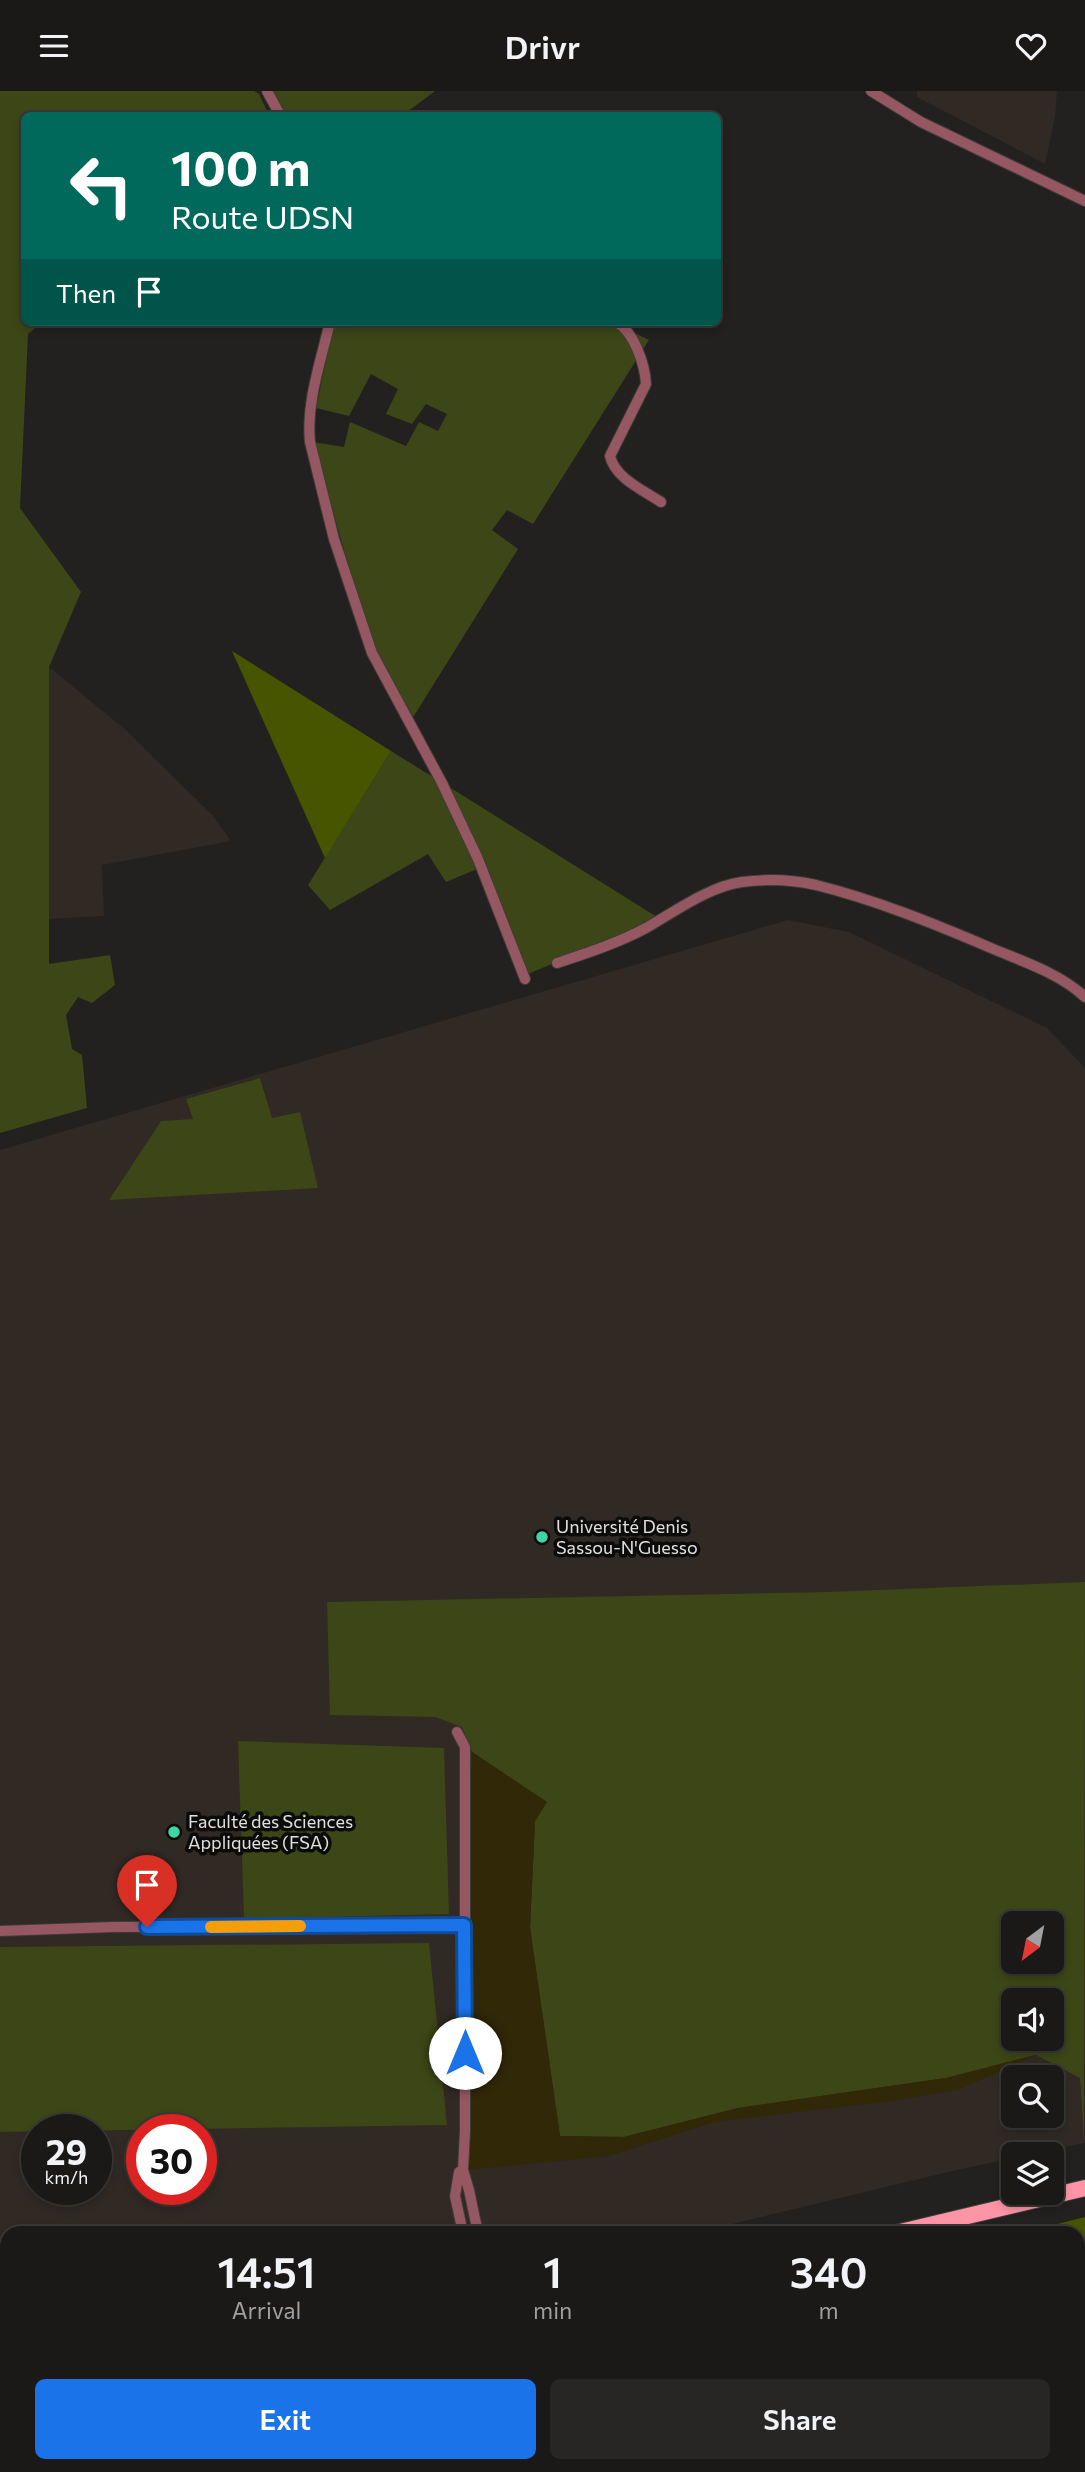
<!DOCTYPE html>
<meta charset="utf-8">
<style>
body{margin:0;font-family:Commissioner,sans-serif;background:#272624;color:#f1f3f6;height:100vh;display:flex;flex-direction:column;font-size:26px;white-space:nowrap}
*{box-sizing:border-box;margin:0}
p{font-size:23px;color:#9fa0a1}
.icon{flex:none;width:38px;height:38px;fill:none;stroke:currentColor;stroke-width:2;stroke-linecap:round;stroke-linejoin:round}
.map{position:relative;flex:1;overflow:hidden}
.details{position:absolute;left:0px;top:2135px;width:1085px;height:247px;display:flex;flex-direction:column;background:#1a1917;border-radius:21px 21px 0 0;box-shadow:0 4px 10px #0003,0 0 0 2px #383836}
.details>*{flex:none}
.hud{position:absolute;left:21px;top:21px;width:700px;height:214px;border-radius:10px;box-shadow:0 4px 10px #0003,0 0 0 2px #383836;background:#00695c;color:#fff;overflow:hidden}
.needle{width:46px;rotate:212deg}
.controls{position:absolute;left:1001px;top:1820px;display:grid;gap:14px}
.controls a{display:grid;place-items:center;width:63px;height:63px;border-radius:10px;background:#1a1917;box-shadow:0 4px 10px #0003,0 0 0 2px #383836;font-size:35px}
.speed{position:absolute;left:21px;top:2023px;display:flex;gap:14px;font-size:35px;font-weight:700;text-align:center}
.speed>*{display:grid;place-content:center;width:91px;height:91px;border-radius:50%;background:#1a1917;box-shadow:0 4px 10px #0003,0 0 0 2px #383836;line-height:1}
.speed small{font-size:18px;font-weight:400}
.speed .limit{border:10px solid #d22;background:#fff;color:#111}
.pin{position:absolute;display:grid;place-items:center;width:60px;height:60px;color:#fff;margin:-72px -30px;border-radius:50% 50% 50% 0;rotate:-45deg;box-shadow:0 0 7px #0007}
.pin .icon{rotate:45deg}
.me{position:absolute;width:77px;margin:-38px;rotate:0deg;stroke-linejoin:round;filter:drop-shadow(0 0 5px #0008)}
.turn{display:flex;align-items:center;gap:24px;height:147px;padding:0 35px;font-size:32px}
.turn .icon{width:91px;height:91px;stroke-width:2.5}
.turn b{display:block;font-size:49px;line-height:60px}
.then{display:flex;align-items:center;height:66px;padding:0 35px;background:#0003;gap:14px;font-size:26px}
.eta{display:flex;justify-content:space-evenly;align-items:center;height:119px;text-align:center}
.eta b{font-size:42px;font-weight:600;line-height:49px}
.button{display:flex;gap:14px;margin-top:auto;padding:14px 35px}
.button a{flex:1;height:80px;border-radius:10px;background:#1a73e8;color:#fff;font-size:28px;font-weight:600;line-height:80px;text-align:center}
.button a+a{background:#272624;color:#f1f3f6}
header{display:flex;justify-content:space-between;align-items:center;height:91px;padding:0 35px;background:#1a1917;font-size:32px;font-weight:600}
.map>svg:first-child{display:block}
.built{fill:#302924;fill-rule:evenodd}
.green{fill:#3c4616;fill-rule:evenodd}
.forest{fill:#475500}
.sand{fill:#302807}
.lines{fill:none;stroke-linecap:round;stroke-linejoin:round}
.street-casing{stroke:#3e3c3a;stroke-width:12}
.primary-casing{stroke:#3e3c3a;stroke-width:18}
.street{stroke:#955761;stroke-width:10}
.primary{stroke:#fd95a6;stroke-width:16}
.route-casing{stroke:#114b97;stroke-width:18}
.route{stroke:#1a73e8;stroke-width:12}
.slow{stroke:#f59e0b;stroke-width:12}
.poi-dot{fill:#3ed4a3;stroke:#0b0b0a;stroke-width:2.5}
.labels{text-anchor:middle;stroke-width:7;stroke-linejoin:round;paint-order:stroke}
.poi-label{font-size:18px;fill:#e1e0df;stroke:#0b0b0a;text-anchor:start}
</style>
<header><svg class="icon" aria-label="menu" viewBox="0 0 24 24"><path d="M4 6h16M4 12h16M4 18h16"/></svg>Drivr<svg class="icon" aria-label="heart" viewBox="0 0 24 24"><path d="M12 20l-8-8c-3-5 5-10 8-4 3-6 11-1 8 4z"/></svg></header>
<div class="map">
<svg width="1085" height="2381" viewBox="0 0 1085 2381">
<rect width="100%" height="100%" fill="#23211f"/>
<g class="built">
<polygon points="917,0 1057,0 1055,26 1045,73 917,6"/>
<polygon points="49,576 127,640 213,725 231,750 102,774 104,825 47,828"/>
<path d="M788,829l61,12 198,96 38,40v1075l-54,11h-18v4l-65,14 -253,61h-688v202l-7,4v-1289zM1013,1832h39v39h-39zM1013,1909h39v39h-39zM1013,1986h39v39h-39zM37,2039h59v59h-59zM142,2039h59v59h-59z"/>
<polygon points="377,2375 830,2375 830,2376 809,2381 379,2381"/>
</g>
<g class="green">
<polygon points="0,0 254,0 259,3 269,24 24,24 24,231 42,231 28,243 20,417 81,501 49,576 49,873 110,864 115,894 92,912 78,906 66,924 72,958 82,964 87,1017 0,1042"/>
<polygon points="270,0 435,0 403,24 282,24"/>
<polygon points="334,231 612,231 649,249 533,433 507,419 492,439 518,458 412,628 385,579 364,529 313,351 344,356 350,331 406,355 419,331 438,340 447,323 426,313 412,333 386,323 398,298 371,283 349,325 316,317"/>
<polygon points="391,660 436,688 477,778 446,791 428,763 330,819 308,794"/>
<polygon points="446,694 657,826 642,835 528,883"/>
<polygon points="260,987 272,1027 300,1021 318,1097 109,1109 161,1030 193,1028 186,1008"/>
<path d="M1085,1491l-1,561 -4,-65 -44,-23 -90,23 -208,30 -114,29 -64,-1 -30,-208 5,-107 11,-19 -74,-50 -10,-25 -27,-10 -105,-2 -3,-113 500,-10zM1013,1832h39v39h-39zM1013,1909h39v39h-39z"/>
<polygon points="238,1650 444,1657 449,1823 244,1828"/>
<polygon points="429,1852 447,2034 0,2041 0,1856"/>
</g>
<g class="forest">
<polygon points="232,560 391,660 325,767"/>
<polygon points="1085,2126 1085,2381 831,2381 830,2375 1078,2375 1078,2142 1022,2142"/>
<polygon points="295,2375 377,2375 379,2381 274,2381"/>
</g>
<polygon class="sand" points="472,1661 547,1711 535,1730 530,1837 560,2045 624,2046 738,2017 946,1987 1036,1964 960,1998 898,2009 714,2031 609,2065 463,2079 465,1834"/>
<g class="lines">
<g class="street-casing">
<g id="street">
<polyline points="267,0 280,24"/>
<polyline points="871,0 921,31 1085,110"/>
<path d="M330,231c-9,38 -24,81 -20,120l24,97 38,114 70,130 36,76 47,120"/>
<path d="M616,231c18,9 29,43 30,62l-36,72c5,22 33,34 51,46"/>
<path d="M557,872c30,-10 61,-20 89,-35 28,-16 64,-42 96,-46 23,-3 51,-2 74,3 60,15 119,39 175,63 33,14 68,25 94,49"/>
<polyline points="457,1641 465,1656 465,2040 463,2079 469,2099 478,2142"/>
<polyline points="0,1840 113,1836 465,1834"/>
<polyline points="463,2079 459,2081 455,2105 463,2142"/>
<polyline points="161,2381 168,2375"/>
</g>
</g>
<g class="primary-casing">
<g id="primary">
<polyline points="896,2142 1085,2097"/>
<polyline points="73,2381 84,2375"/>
</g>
</g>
<use href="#street" class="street"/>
<use href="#primary" class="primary"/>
</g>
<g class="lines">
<g class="route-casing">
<polyline id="route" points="147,1836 464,1834 465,1962"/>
</g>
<use href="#route" class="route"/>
<polyline class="slow" points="211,1836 300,1835"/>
</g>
<g class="poi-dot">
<circle cx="542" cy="1446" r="7"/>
<circle cx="174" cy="1741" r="7"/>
</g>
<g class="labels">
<g class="poi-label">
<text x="556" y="1442">Université Denis<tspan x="556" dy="21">Sassou-N'Guesso</tspan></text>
<text x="188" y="1737">Faculté des Sciences<tspan x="188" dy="21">Appliquées (FSA)</tspan></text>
</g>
</g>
</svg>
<div class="controls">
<a><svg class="needle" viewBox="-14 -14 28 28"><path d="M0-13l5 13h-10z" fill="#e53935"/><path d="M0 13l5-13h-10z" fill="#9fa0a1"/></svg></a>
<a><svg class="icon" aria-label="sound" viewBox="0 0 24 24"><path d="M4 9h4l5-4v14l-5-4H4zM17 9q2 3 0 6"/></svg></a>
<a><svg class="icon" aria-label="search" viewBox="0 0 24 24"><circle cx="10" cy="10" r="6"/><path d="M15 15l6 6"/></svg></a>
<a><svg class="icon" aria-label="layers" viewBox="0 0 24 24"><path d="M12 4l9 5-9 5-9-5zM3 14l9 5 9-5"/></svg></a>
</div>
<div class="speed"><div>29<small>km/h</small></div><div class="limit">30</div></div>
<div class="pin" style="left:147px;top:1836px;background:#d93025"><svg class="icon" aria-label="arrive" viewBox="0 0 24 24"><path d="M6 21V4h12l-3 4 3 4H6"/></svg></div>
<svg class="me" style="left:465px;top:1962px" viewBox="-20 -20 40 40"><circle r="19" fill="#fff"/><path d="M0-13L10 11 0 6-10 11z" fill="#1a73e8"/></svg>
<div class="hud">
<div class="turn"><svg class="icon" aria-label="left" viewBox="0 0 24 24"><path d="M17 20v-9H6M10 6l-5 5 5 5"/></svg><div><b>100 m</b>Route UDSN</div></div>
<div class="then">Then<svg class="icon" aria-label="arrive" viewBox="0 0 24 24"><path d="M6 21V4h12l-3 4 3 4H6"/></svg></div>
</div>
<section class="details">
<div class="eta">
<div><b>14:51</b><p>Arrival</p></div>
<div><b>1</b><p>min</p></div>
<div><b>340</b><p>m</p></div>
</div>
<div class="button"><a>Exit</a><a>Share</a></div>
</section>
</div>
